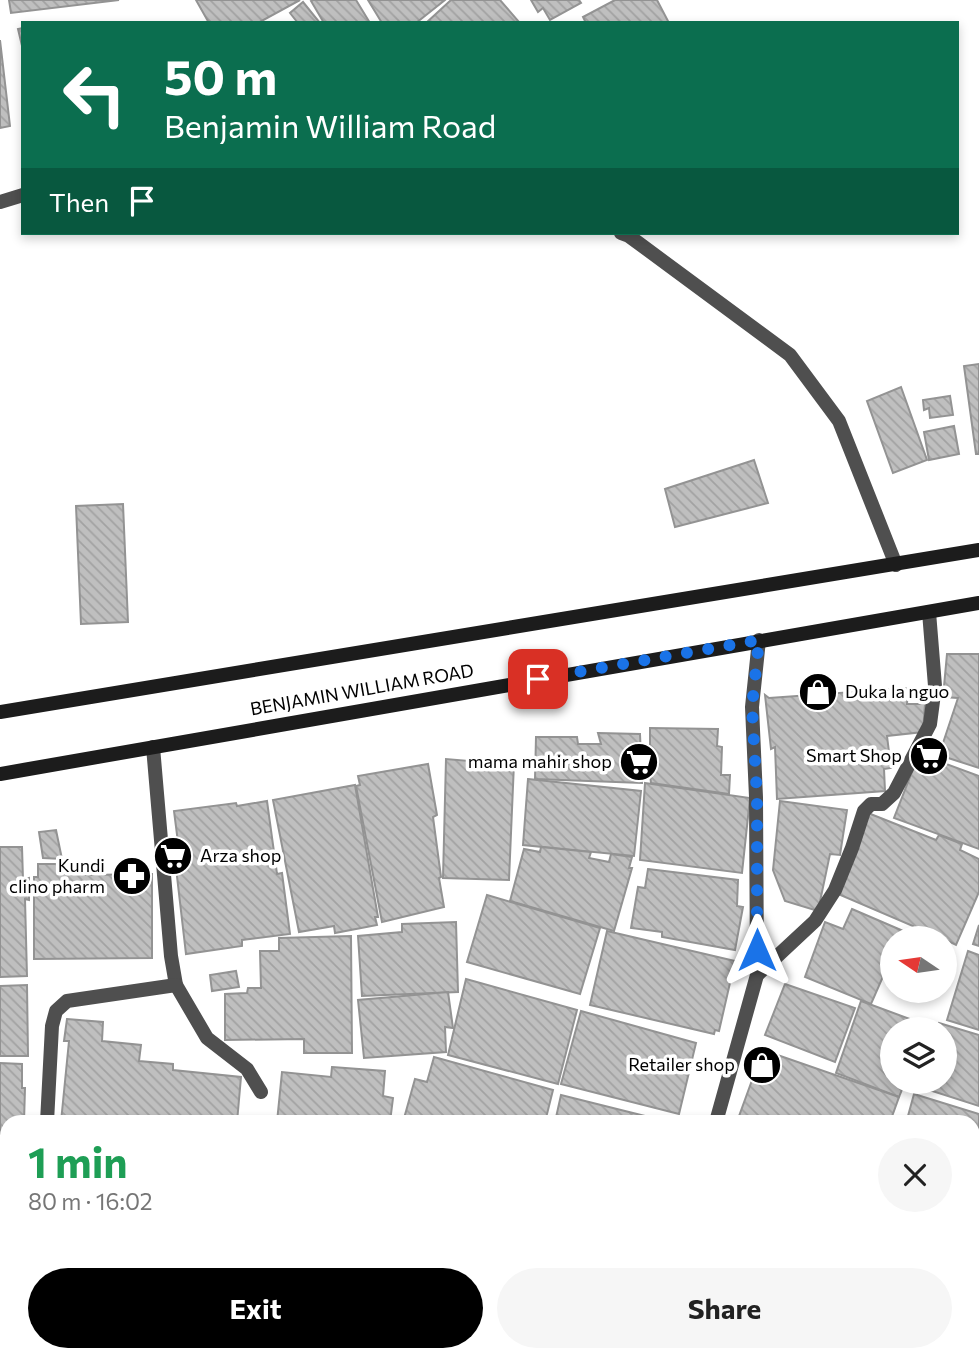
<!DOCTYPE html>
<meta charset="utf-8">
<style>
body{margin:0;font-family:Commissioner,sans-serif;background:#f6f6f6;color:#222;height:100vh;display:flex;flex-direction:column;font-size:26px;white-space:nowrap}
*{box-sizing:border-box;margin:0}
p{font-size:23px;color:#767676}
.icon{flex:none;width:38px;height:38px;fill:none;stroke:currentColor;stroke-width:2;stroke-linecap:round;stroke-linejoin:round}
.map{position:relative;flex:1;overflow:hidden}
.sheet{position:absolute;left:0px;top:1115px;width:980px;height:247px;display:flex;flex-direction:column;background:#fff;border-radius:21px 21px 0 0;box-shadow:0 4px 10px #0003}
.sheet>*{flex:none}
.banner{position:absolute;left:21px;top:21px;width:938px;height:214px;border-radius:0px;box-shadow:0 4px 10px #0003;background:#0b6e4f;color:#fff;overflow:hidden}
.needle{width:46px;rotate:283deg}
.buttons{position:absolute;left:880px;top:926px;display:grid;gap:14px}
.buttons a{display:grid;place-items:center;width:77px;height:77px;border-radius:50%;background:#fff;box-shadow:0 4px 10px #0003;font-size:35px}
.pin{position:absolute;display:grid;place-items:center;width:60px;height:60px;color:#fff;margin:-30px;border-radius:14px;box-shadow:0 4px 10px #0006}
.me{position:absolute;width:77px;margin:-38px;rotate:0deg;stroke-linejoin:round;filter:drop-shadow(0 0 5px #0008)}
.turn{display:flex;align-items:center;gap:24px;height:147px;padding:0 28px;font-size:32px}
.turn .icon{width:91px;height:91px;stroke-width:2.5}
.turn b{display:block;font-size:49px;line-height:60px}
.then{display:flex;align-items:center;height:66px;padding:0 28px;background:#0003;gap:14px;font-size:26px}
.round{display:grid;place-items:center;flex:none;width:74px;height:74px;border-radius:37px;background:#f6f6f6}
.summary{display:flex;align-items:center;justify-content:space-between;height:119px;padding:0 28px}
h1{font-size:42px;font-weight:700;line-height:52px;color:#1e9e55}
.action{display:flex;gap:14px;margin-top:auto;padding:14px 28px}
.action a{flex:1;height:80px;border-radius:42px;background:#000;color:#fff;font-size:28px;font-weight:700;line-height:80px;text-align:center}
.action a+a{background:#f6f6f6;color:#222}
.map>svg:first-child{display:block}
.building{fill:url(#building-back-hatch);stroke:#939393;stroke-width:2}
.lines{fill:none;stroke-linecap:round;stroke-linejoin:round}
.street{stroke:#4f4f4f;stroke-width:14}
.secondary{stroke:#1c1c1c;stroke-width:14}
.route{stroke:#1a73e8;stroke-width:12;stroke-dasharray:0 21.6}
.labels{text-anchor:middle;stroke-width:7;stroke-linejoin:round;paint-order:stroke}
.street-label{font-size:18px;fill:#000;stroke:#fff}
.poi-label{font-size:18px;fill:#000;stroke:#fff;text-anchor:end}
</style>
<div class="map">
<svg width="979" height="1360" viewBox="0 0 979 1360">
<defs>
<pattern id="building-back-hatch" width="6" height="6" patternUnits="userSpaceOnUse" patternTransform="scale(1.75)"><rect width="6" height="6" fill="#bfbfbf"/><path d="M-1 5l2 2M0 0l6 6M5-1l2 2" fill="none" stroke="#a2a2a2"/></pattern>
</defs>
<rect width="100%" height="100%" fill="#fff"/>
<g class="building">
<polygon points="9,0 119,0 11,13"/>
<polygon points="196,0 300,0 258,23 209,23"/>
<polygon points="313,0 356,0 370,23 324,23 311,1"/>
<polygon points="368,0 445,0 416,23 382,23"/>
<polygon points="451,0 500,0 519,22 426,23"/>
<polygon points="531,0 579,0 581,3 550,20 543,8 538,12"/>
<polygon points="615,0 657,0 669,23 586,23 583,17"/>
<polygon points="303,2 320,23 298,23 290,13"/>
<polygon points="23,28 23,50 18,29"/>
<polygon points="0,40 10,126 0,128"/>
<polygon points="979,364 979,454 976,454 964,366"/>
<polygon points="901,387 927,460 893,473 867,401"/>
<polygon points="950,396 953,415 930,418 929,408 924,410 923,400"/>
<polygon points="954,426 959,454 929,460 924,432"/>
<polygon points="754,460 768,503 675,527 665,489"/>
<polygon points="123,504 128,622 81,624 76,506"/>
<polygon points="947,654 979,654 979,768 939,755 958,698 943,697"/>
<polygon points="908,688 907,704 925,704 923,732 887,736 891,768 884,769 885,791 777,799 775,747 771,749 765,695 769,698"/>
<polygon points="650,728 718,729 717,746 722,747 721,775 730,775 729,794 651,783 650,774 645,774 644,749 650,749"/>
<polygon points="598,733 640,734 642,783 535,779 536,737 577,737 578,744 601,744"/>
<polygon points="919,754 979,776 979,849 894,818"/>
<polygon points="469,758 489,758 490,761 514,763 509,880 443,878 446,759 469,761"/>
<polygon points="428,764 437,815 433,817 441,877 439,878 444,907 382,922 356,786 360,785 358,776"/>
<polygon points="528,779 641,791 634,856 523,845"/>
<polygon points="645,783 750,798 742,873 640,860"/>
<polygon points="355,785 378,917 375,917 377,925 335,933 334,926 299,932 273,800"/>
<polygon points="267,801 277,874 282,873 290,934 242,940 242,946 186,954 175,859 180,858 174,811 236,803 237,806"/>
<polygon points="780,801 847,810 840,855 830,854 818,911 785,901 773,870"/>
<polygon points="868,813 936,840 939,835 962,844 960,850 979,859 979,892 956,945 938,936 936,938 913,938 909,936 913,926 838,894"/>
<polygon points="56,830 62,859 43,858 39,832"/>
<polygon points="0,847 22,847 23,879 29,878 29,900 25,899 27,976 0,977"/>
<polygon points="541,847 591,852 589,858 609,862 611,854 632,857 629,868 632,868 614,931 510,901 524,849 540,852"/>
<polygon points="38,864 86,864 86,875 152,874 152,958 34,959 34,877 38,877"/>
<polygon points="648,869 738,880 737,906 743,907 735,950 662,937 662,932 631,928 638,887 645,888"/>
<polygon points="487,895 600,928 580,994 467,962"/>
<polygon points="852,909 908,933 909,938 892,938 892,956 871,1004 805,977 825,922 843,929"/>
<polygon points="456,922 458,992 362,996 358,936 402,932 402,924"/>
<polygon points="979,925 979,946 973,944"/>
<polygon points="607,931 735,961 719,1031 715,1030 714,1034 590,1005"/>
<polygon points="351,936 352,1053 304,1053 304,1039 225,1040 225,994 247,993 248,988 261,988 260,951 279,951 279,938"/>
<polygon points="968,951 979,955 979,1030 947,1020"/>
<polygon points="236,971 239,987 212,991 210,975"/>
<polygon points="466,979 577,1010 558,1084 448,1055"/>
<polygon points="785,984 855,1008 835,1062 765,1035"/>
<polygon points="27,985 28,1056 0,1056 0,986"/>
<polygon points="448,992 453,1028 445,1027 446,1052 364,1058 358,1000"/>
<polygon points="861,1001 926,1025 925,1029 892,1029 892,1082 905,1082 899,1097 836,1073"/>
<polygon points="581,1011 696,1043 679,1114 561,1084"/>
<polygon points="67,1019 103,1022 102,1041 141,1045 139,1061 173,1064 173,1070 241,1077 237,1122 61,1122 69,1041 64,1041"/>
<polygon points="939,1023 979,1035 979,1106 923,1088 924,1082 945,1082 945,1029 938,1029"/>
<polygon points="763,1050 899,1097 890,1122 745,1122 738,1119"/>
<polygon points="434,1057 553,1090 545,1122 403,1122 415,1079 427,1082"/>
<polygon points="0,1063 22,1064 22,1088 25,1088 24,1122 7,1122 7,1134 0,1134"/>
<polygon points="332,1067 385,1071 383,1096 393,1098 390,1122 277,1122 282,1072 331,1077"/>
<polygon points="914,1094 979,1114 979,1191 973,1189 973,1122 902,1122 904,1116 908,1116"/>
<polygon points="561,1095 669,1122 555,1122"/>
<polygon points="0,1145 7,1146 7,1213 0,1213"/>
<polygon points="973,1192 979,1193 979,1242 975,1258 973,1257"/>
<rect x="0" y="1223" width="7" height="65"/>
<polygon points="0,1289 7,1289 7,1354 35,1354 35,1360 0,1360"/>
<polygon points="973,1292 979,1296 979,1360 970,1360 961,1354 973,1354"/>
<polygon points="38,1354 140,1354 139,1360 38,1360"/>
<polygon points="186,1354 246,1354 246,1360 185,1360"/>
<rect x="249" y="1354" width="54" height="6"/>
<polygon points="344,1354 476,1354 474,1360 347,1360 342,1358"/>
<polygon points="478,1354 538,1354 561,1360 477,1360"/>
<polygon points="572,1354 612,1354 610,1360 587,1360"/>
<polygon points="698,1354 775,1354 773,1360 696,1360"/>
<polygon points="808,1354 851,1354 890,1360 807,1360"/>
</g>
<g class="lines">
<g class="street">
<polyline points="0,202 23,195"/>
<polyline points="621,233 629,236 790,355 839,421 896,565"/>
<polyline points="153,747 171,956 176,985 207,1038 247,1069 261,1092"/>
<polyline points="757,975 815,921 835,890 852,848 864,811 871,804 882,804 894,793 930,724 935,686 929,612"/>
<polyline points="47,1122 52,1026 56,1011 67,1001 176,985"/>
<polyline points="716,1122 757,975 756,797 752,707 759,640"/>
<polyline points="639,1360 641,1354"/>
</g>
<g class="secondary">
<polyline points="0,712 979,550"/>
<polyline points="0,774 979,603"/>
</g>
</g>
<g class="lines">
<polyline class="route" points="538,679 759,640 752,707 757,797 757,950"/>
</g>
<defs>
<g id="shop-disc" transform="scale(2.0125)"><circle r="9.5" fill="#000" stroke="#fff"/><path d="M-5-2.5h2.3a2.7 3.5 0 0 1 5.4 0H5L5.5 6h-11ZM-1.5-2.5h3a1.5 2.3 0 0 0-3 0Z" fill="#fff"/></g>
<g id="supermarket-disc" transform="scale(2.0125)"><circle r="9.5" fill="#000" stroke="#fff"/><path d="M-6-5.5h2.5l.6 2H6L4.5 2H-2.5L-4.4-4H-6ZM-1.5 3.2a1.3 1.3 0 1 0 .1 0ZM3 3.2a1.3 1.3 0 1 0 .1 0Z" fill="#fff"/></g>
<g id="pharmacy-disc" transform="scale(2.0125)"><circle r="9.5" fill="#000" stroke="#fff"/><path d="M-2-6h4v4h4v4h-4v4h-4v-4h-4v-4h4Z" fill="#fff"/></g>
</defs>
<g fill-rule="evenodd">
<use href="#shop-disc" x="818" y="692"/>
<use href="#supermarket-disc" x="929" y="756"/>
<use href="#supermarket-disc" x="639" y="762"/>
<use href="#supermarket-disc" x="173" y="856"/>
<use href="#pharmacy-disc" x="132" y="876"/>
<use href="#shop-disc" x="762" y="1065"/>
</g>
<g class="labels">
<g class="street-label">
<text transform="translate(362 690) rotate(-10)" y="6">BENJAMIN WILLIAM ROAD</text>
</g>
<g class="poi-label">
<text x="845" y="698" text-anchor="start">Duka la nguo</text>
<text x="902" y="762">Smart Shop</text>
<text x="612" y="768">mama mahir shop</text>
<text x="200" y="862" text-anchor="start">Arza shop</text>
<text x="105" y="872">Kundi<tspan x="105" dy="21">clino pharm</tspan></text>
<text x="735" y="1071">Retailer shop</text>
</g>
</g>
</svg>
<div class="buttons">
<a><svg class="needle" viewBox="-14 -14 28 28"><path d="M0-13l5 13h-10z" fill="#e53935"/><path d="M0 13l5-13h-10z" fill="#767676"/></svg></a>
<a><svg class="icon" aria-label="layers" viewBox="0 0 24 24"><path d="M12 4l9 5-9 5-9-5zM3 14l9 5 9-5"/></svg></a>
</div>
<div class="pin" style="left:538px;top:679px;background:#d93025"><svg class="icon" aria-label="arrive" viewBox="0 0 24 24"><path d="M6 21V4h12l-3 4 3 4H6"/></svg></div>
<svg class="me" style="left:757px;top:950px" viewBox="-20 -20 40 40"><path d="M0-17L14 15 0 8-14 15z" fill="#1a73e8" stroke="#fff" stroke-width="4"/></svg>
<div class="banner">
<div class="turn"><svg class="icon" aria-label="left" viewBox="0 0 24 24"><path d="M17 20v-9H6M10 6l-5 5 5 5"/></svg><div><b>50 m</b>Benjamin William Road</div></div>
<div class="then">Then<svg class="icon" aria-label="arrive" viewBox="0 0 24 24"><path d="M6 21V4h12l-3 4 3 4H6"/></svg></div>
</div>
<section class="sheet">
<div class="summary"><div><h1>1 min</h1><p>80 m · 16:02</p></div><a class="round"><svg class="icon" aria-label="close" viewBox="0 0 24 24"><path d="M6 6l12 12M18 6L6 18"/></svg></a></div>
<div class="action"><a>Exit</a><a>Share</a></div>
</section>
</div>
